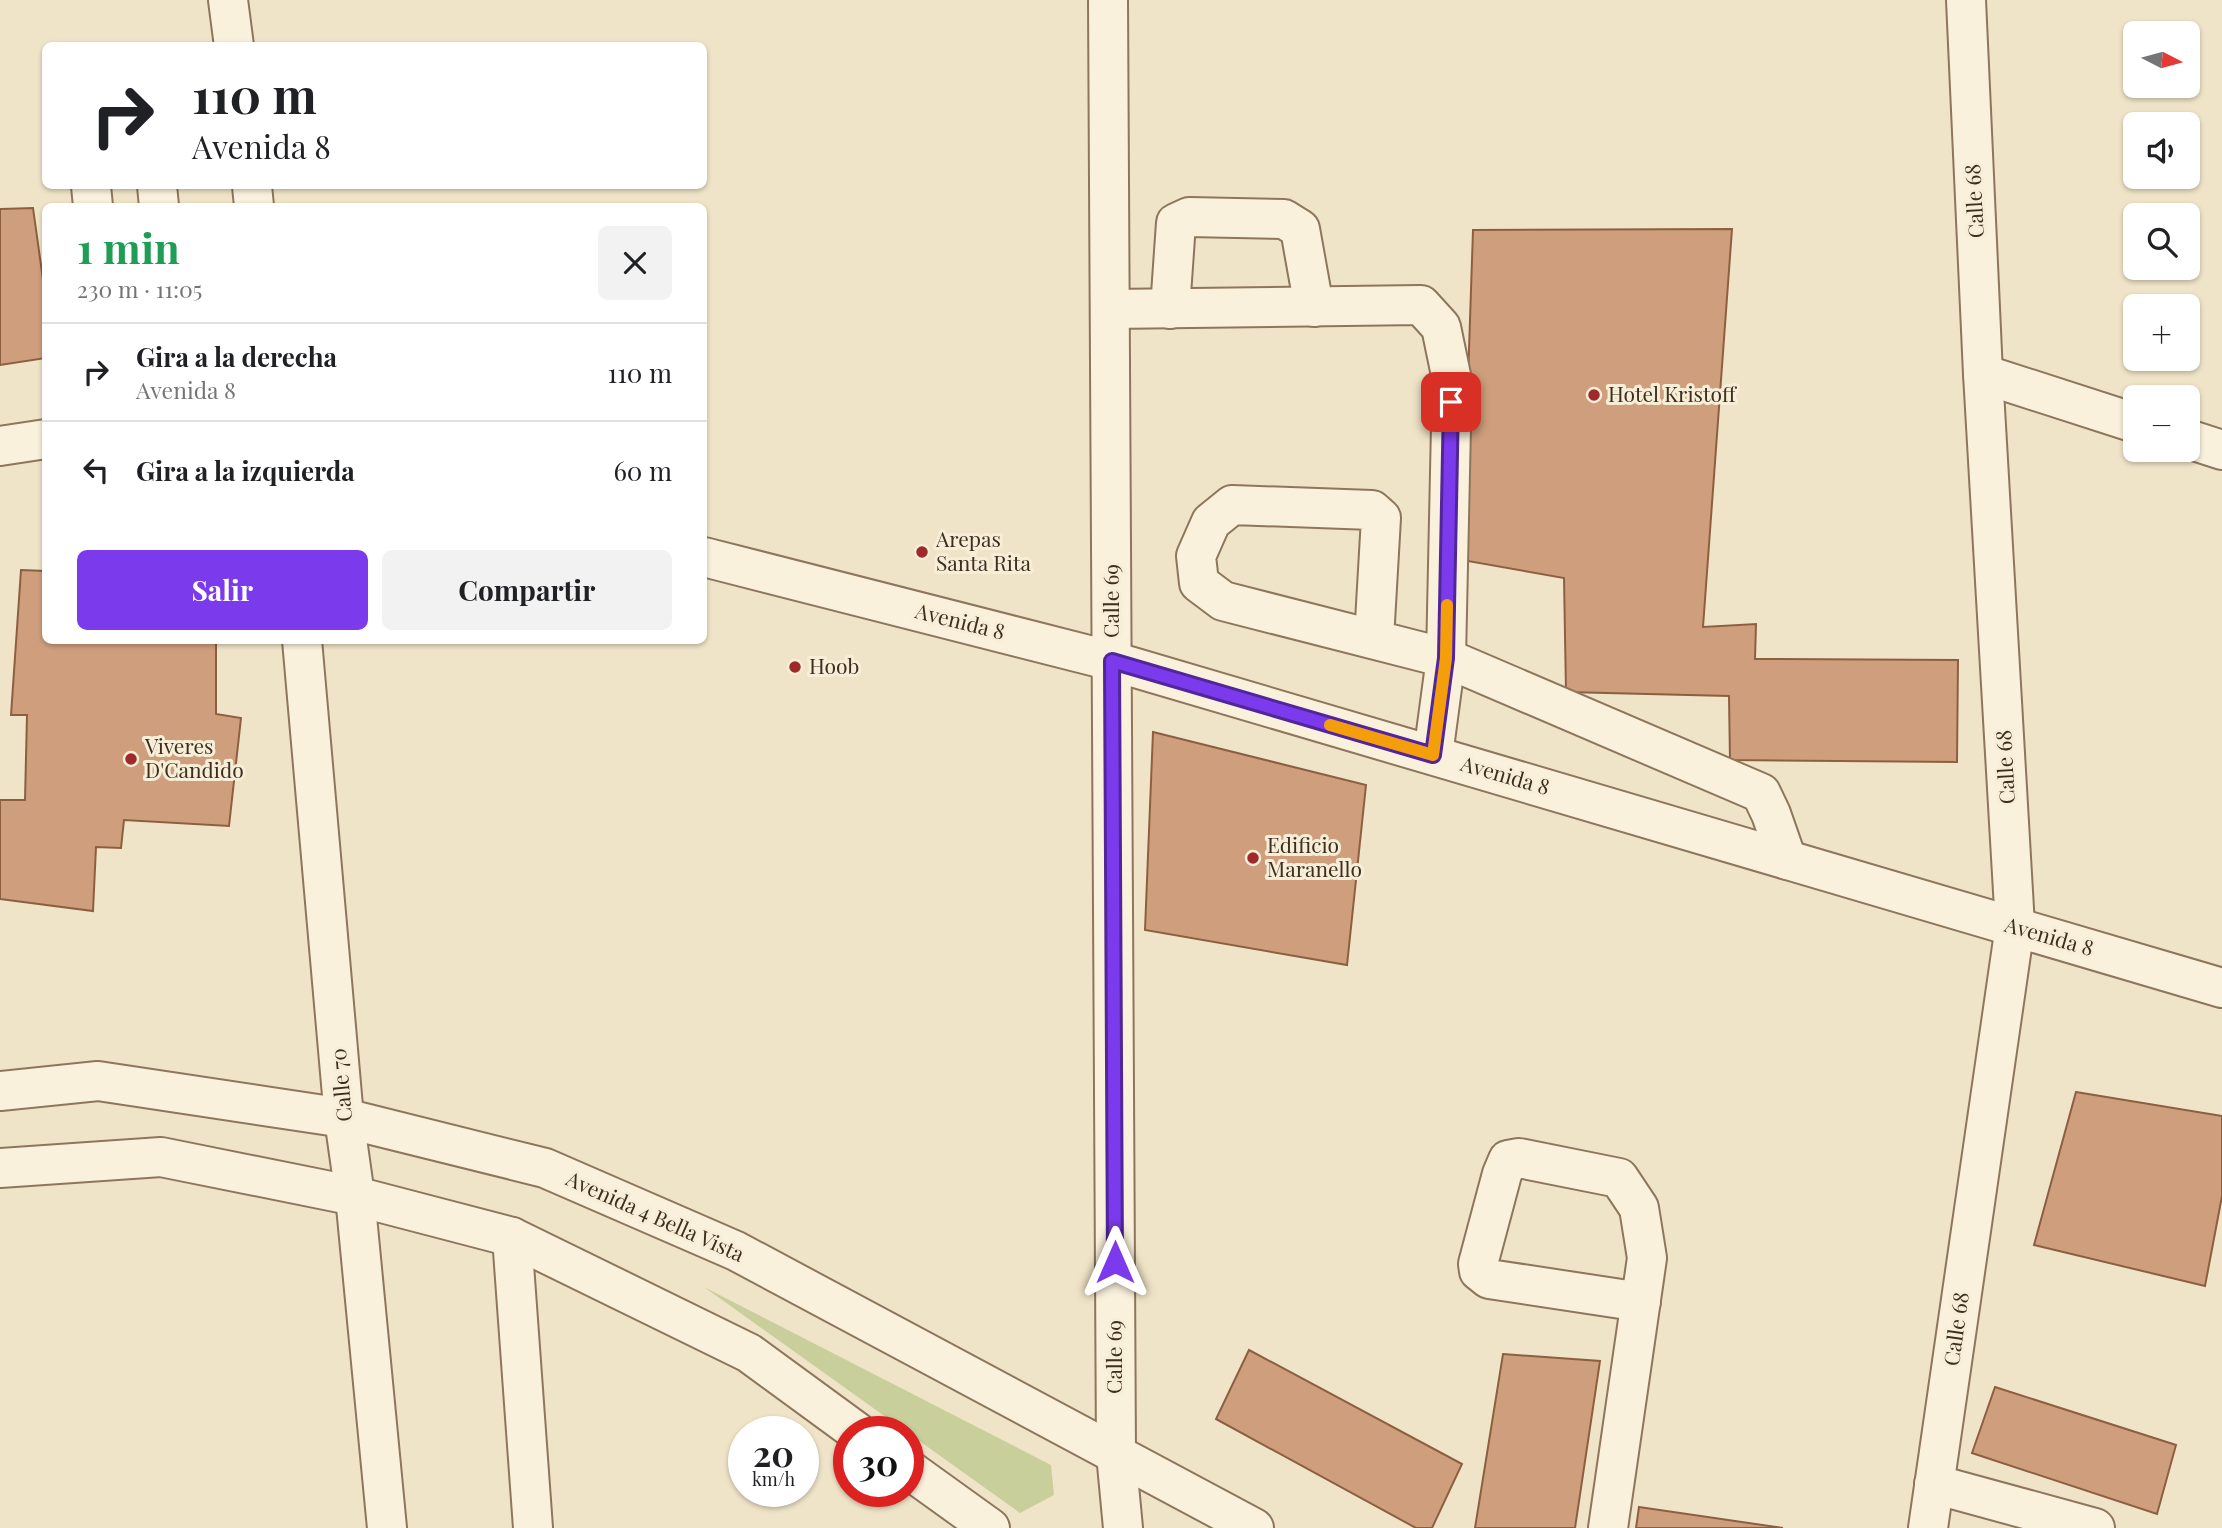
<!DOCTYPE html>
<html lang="es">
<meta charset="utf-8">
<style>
body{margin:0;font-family:"Playfair Display",serif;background:#f2f2f2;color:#202124;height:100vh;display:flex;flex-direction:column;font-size:26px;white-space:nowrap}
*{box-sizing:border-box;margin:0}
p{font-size:23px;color:#757577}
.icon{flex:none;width:38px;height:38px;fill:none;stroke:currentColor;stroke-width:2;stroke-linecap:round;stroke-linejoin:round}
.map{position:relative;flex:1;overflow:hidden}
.details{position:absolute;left:42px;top:203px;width:665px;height:441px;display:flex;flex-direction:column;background:#fff;border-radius:10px;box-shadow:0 2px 5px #0004}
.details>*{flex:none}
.top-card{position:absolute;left:42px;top:42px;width:665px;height:147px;border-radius:10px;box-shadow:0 2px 5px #0004;background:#fff;color:#202124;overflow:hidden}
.needle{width:46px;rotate:96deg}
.buttons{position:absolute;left:2123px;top:21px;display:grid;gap:14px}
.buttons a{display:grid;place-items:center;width:77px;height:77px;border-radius:10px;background:#fff;box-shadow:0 2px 5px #0004;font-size:35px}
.speed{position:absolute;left:728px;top:1416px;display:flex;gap:14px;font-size:35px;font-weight:700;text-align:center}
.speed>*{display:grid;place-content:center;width:91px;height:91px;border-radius:50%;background:#fff;box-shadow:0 2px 5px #0004;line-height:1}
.speed small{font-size:18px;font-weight:400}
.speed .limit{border:10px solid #d22;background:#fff;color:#111}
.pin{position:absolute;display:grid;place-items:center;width:60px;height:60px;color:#fff;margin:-30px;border-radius:14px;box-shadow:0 4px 10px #0006}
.me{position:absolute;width:77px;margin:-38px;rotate:0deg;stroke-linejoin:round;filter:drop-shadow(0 0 5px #0008)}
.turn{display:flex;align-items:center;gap:24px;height:147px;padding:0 35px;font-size:32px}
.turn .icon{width:91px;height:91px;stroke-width:2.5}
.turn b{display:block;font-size:49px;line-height:60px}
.round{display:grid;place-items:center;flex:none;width:74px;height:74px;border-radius:10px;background:#f2f2f2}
.summary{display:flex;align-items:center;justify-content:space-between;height:119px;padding:0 35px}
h1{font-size:42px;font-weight:700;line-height:52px;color:#1e9e55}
.cta{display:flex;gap:14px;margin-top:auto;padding:14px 35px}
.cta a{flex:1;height:80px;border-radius:10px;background:#7c3aed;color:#fff;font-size:28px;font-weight:700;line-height:80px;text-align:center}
.cta a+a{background:#f2f2f2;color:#202124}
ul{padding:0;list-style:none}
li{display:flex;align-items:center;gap:21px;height:98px;padding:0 35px;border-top:2px solid #e0e0e0}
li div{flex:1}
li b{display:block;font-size:26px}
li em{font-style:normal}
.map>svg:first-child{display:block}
.green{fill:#c9cf9b}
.building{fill:#cf9f7d;stroke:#8d5f41;stroke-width:2}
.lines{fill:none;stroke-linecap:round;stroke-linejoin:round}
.minor-casing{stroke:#8d765c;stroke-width:42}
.minor{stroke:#faf1dc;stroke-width:38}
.route-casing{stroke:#51269a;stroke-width:18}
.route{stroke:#7c3aed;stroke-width:12}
.slow{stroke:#f59e0b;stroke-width:12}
.poi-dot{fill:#9e2a2b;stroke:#f7eed8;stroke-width:2.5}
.labels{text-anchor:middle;stroke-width:6;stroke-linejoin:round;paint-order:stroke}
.street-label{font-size:21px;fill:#3d2e20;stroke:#f7eed8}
.poi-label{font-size:21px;fill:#3d2e20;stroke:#f7eed8;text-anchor:start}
</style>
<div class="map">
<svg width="2222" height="1528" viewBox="0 0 2222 1528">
<rect width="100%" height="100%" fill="#f0e4c8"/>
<polygon class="green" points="704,1287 1051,1465 1054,1495 1020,1513"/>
<g class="building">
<polygon points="33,208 46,301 46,358 0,365 0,209"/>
<polygon points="1732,229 1703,627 1756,624 1755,659 1958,660 1957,762 1730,760 1729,696 1566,692 1564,578 1462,560 1473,230"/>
<polygon points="21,570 46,571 46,640 216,640 216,714 241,718 229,826 124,820 121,848 96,847 93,911 0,899 0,800 25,800 27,715 11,715"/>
<polygon points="1153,732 1366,785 1347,965 1145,930"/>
<polygon points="2076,1092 2222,1116 2222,1196 2205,1286 2034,1245"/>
<polygon points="1249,1350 1462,1464 1432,1528 1416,1528 1216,1419"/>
<polygon points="1503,1354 1600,1361 1575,1528 1475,1528"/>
<polygon points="1995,1387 2176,1445 2157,1514 1972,1453"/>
<polygon points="1639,1507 1783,1528 1636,1528"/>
</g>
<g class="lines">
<g class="minor-casing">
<g id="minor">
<polyline points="228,0 234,46"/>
<polyline points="1108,0 1116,1454 1123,1528"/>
<polyline points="91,186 93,206"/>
<polyline points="157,186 159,206"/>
<polyline points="252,186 254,206"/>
<polyline points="1110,309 1421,305 1441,327 1452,380 1446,658 1433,755"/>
<polyline points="1170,309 1176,223 1189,217 1284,219 1300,229 1314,307"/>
<polyline points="1983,374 2135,423"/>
<polyline points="2188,439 2222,450"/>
<polyline points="0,446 46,439"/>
<polyline points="704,557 1112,661 2222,988"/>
<polyline points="1374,639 1381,518 1372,510 1232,505 1211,522 1196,556 1199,583 1223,601 1446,658 1761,793 1771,814 1787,860"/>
<polyline points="302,640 344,1118 355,1196 387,1528"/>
<polyline points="0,1091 98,1081 344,1118 545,1168 736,1251 1254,1528"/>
<polyline points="0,1168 161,1157 355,1196 512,1237 749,1353 857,1432"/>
<polyline points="512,1237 533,1528"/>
<polyline points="908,1469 990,1528"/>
<polyline points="1934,1484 2095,1528"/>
<polyline points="1608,1528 1647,1258 1639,1208 1619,1178 1519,1158 1508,1160 1502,1174 1478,1264 1479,1271 1489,1279 1641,1302"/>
<polyline points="1928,1528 2015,926 1983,374 1966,0"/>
</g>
</g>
<use href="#minor" class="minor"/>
</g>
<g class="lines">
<g class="route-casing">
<polyline id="route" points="1115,1262 1112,661 1433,755 1446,658 1451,402"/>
</g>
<use href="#route" class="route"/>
<polyline class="slow" points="1330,725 1433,755 1446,658 1447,605"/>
</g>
<g class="poi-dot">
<circle cx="1594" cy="395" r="7"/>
<circle cx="922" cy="552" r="7"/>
<circle cx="795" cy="667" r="7"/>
<circle cx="131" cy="759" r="7"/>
<circle cx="1253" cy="858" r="7"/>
</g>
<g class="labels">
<g class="street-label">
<text transform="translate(1975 201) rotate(-93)" y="7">Calle 68</text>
<text transform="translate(1112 601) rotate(-90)" y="7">Calle 69</text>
<text transform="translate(960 622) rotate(14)" y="7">Avenida 8</text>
<text transform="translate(2006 767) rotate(-93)" y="7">Calle 68</text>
<text transform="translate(1505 776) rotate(16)" y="7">Avenida 8</text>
<text transform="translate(2049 937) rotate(16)" y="7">Avenida 8</text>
<text transform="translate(342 1085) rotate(-95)" y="7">Calle 70</text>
<text transform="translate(655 1217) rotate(24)" y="7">Avenida 4 Bella Vista</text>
<text transform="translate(1957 1329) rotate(-82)" y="7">Calle 68</text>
<text transform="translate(1115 1357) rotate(-90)" y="7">Calle 69</text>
</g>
<g class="poi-label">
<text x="1608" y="402">Hotel Kristoff</text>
<text x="936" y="547">Arepas<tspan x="936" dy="24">Santa Rita</tspan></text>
<text x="809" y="674">Hoob</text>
<text x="145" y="754">Viveres<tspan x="145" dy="24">D'Candido</tspan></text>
<text x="1267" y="853">Edificio<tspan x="1267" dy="24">Maranello</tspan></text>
</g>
</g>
</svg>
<div class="buttons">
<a><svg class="needle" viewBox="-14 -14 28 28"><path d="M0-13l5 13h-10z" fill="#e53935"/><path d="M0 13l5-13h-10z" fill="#757577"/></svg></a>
<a><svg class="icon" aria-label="sound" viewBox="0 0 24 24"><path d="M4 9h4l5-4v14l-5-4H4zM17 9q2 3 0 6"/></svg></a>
<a><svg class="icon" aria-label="search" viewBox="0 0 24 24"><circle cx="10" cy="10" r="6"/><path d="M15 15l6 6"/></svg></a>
<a>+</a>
<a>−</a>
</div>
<div class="speed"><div>20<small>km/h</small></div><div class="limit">30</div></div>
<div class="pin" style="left:1451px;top:402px;background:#d93025"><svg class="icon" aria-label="arrive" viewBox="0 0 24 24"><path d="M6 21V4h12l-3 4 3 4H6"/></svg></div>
<svg class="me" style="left:1115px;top:1262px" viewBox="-20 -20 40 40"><path d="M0-17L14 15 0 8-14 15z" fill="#7c3aed" stroke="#fff" stroke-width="4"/></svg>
<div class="top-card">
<div class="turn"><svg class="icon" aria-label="right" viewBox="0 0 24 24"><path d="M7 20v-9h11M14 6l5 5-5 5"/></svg><div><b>110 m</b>Avenida 8</div></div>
</div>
<section class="details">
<div class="summary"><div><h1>1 min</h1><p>230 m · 11:05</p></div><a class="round"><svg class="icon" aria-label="close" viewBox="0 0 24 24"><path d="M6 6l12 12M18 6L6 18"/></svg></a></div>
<ul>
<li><svg class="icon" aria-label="right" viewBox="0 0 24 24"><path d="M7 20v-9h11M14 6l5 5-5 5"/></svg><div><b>Gira a la derecha</b><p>Avenida 8</p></div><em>110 m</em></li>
<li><svg class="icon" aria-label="left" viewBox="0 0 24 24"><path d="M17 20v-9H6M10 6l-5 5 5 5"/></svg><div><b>Gira a la izquierda</b></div><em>60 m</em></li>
</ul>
<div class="cta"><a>Salir</a><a>Compartir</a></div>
</section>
</div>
